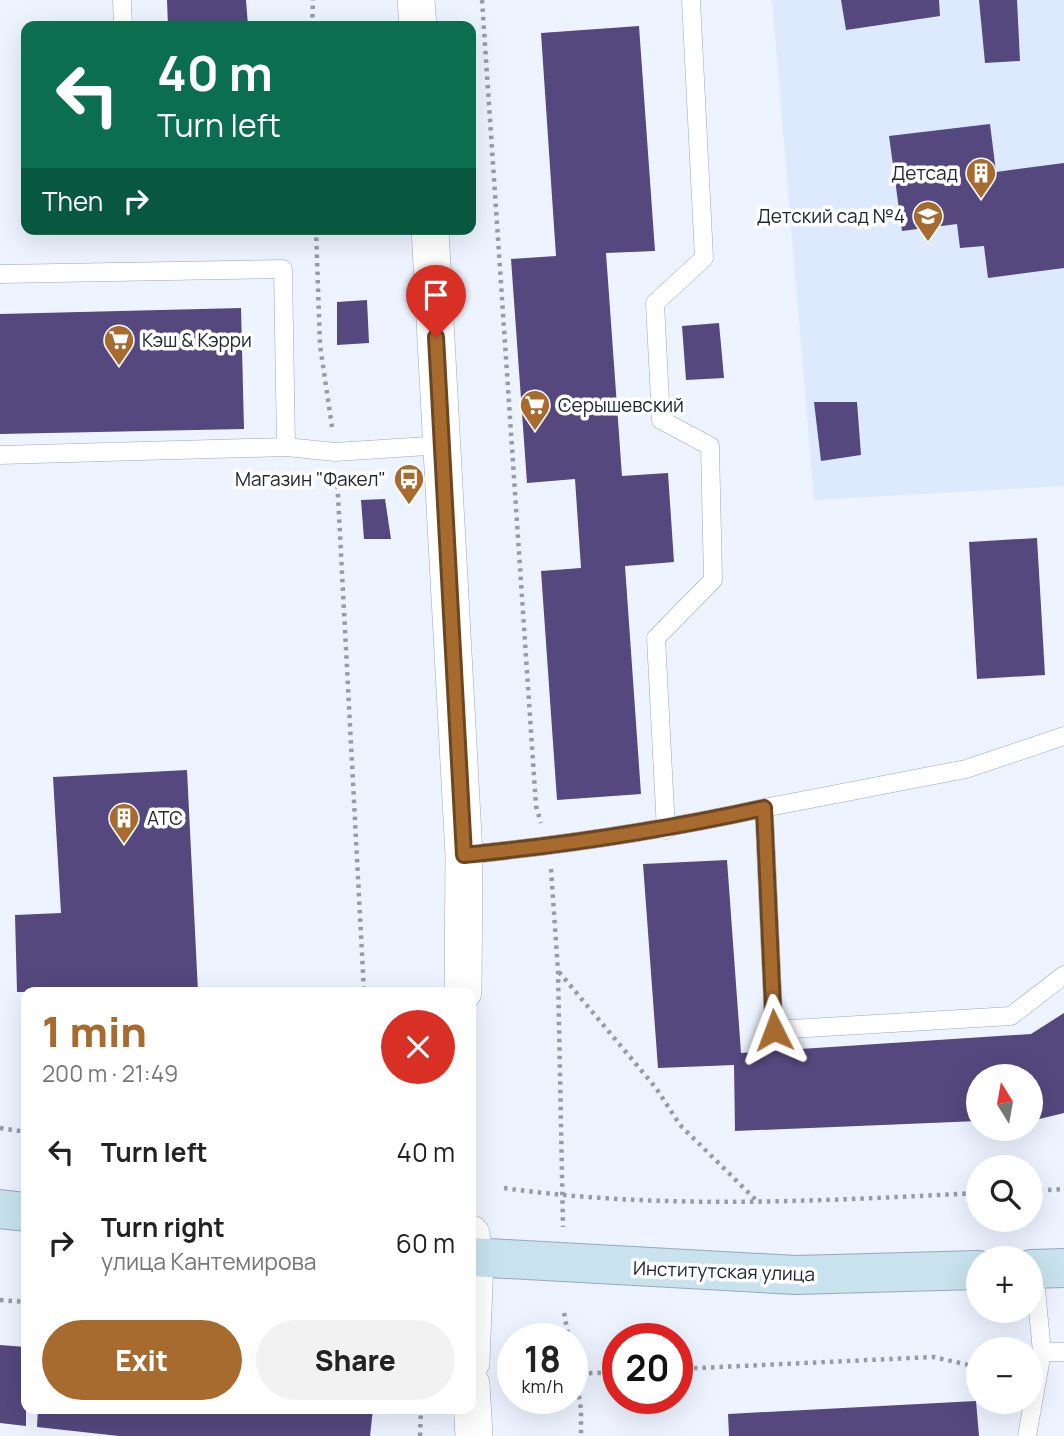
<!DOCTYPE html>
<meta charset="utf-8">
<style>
body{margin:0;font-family:Manrope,sans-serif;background:#f2f2f2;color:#222;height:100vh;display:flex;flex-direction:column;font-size:26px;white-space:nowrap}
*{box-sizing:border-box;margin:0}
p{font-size:23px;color:#767676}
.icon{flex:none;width:38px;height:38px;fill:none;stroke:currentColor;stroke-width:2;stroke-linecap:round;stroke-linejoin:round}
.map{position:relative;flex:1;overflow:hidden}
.side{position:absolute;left:21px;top:987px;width:455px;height:427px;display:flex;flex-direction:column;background:#fff;border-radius:14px;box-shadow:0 7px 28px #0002}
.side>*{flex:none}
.guide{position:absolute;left:21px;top:21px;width:455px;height:214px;border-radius:14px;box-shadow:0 7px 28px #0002;background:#0b6e4f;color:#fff;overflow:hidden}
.needle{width:46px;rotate:349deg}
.tools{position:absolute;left:966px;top:1064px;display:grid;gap:14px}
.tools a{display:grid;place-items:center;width:77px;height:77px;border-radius:50%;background:#fff;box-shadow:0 7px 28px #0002;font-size:35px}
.speed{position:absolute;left:497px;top:1323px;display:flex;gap:14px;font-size:35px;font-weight:700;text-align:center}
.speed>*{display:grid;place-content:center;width:91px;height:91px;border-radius:50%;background:#fff;box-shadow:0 7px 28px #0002;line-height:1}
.speed small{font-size:18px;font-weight:400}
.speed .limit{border:10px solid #d22;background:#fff;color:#111}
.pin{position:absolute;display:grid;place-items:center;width:60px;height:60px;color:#fff;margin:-72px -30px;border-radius:50% 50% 50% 0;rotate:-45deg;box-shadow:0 0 7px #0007}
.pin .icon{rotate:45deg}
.me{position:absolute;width:77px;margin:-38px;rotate:357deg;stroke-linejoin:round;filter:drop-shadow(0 0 5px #0008)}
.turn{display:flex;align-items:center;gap:24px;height:147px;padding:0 21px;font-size:32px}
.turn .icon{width:91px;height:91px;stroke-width:2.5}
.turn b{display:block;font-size:49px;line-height:60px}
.then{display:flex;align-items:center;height:66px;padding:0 21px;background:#0003;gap:14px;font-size:26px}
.round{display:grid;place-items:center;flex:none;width:74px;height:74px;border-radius:37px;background:#f2f2f2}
.summary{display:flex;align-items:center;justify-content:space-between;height:119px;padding:0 21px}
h1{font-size:42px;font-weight:800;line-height:52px;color:#a86b2f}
.action{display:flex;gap:14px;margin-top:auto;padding:14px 21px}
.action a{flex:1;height:80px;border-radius:42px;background:#a86b2f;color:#fff;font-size:28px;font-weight:800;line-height:80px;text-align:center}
.action a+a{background:#f2f2f2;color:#222}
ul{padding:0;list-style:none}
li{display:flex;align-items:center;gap:21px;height:91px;padding:0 21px}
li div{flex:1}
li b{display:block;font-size:26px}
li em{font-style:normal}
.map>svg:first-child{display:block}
.built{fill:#dde9fd}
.building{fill:#54487e}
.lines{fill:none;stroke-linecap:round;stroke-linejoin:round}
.lane-casing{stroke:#98a7c0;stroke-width:19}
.street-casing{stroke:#98a7c0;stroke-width:38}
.secondary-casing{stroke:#98a7c0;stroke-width:40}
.path{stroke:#959ca6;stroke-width:4.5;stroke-dasharray:3.5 5;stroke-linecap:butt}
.lane{stroke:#fff;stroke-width:18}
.street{stroke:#fff;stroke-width:37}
.secondary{stroke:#c8e3ee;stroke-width:38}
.route-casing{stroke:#6d461f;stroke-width:18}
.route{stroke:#a86b2f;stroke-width:12}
.labels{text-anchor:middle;stroke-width:7;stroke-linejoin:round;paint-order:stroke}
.poi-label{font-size:19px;fill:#212731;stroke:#fff;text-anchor:end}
.street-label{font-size:19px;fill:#212731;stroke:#fff}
</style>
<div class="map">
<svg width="1064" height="1436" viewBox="0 0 1064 1436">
<rect width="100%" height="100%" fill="#edf4ff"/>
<polygon class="built" points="772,0 1064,0 1064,486 814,500"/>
<g class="building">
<polygon points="167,0 246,0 248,26 168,26"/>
<polygon points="841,0 939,0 940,16 846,30"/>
<polygon points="979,0 1017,0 1020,61 985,63"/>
<polygon points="639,26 655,251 606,253 622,476 668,473 674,562 625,566 641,794 557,800 541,571 581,568 575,479 527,483 511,259 556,256 541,33"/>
<polygon points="990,124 996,172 1064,163 1064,268 988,278 984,246 960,248 957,224 902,231 889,136"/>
<polygon points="367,300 369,343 337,345 337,302"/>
<polygon points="241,308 244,429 0,434 0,314"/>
<polygon points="719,323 724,378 686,380 682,326"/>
<polygon points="814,402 857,402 861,455 821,461"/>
<polygon points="385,499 391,539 364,539 361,500"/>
<polygon points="1037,538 1045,675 977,679 969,542"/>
<polygon points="187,770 198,992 17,992 15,915 61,913 53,777"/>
<polygon points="727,860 741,1053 1031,1034 1064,1013 1064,1113 1031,1121 1031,1076 978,1076 978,1121 735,1131 734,1065 658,1068 643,864"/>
<polygon points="0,1345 26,1347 26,1426 0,1423"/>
<polygon points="976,1401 979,1436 729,1436 728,1414"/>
<polygon points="38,1409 373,1409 370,1436 119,1436 37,1427"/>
</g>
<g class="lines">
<g class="lane-casing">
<g id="lane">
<polyline points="122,0 123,26"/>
<polyline points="0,274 283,269 286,447"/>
<polyline points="0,455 286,447 335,452 443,445"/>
<polyline points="1064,736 966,769 764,808 774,1030 1011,1016 1064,975"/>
<polyline points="666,830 656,638 713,580 710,446 661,420 655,303 704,258 691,0"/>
<path d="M464,855c101,-10 200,-25 300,-47"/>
<polyline points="1042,1352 1064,1352"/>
<polyline points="1027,1436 1042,1352 1034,1269"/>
</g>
</g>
<g class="street-casing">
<g id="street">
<polyline points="416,0 418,26"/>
<polyline points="430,229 464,855 463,992"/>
<polyline points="471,1234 475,1258 471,1362"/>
<polyline points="471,1384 474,1436"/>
</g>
</g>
<g class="secondary-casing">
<g id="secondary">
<polyline points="0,1209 26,1212"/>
<polyline points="471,1257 796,1275 978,1270"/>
<polyline points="1031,1269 1064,1268"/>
</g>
</g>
<g class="path">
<polyline points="482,0 536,806 541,823"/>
<polyline points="312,26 313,0"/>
<polyline points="316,229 320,345 332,427"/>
<polyline points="337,477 364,992"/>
<polyline points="551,869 558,971 563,1227"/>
<polyline points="559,972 656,1088 680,1125 759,1203"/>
<polyline points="0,1128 26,1132"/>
<path d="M504,1188c157,22 316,13 474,5"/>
<polyline points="1031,1191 1064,1189"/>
<polyline points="0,1300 26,1302"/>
<polyline points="564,1313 569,1339"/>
<polyline points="572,1354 581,1409 581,1436"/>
<polyline points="677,1369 933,1357 978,1367"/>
<polyline points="572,1374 618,1372"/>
<polyline points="420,1436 421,1409"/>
</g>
<use href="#lane" class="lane"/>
<use href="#street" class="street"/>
<use href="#secondary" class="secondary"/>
</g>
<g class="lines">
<g class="route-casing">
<path id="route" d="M436,337l28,518c101,-10 200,-25 300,-47l10,222"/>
</g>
<use href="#route" class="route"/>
</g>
<defs>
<g id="building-pin" transform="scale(1.575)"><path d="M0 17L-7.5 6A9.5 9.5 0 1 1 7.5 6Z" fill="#a86b2f" stroke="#fff"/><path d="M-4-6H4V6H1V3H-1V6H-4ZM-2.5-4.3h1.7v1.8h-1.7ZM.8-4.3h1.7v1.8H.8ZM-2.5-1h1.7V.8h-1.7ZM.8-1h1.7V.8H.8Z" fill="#fff"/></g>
<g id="school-pin" transform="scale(1.575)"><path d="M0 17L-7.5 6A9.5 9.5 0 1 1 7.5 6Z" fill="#a86b2f" stroke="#fff"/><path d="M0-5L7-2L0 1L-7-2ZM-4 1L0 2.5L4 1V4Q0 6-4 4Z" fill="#fff"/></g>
<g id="supermarket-pin" transform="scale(1.575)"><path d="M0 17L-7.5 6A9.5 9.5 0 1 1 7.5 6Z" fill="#a86b2f" stroke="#fff"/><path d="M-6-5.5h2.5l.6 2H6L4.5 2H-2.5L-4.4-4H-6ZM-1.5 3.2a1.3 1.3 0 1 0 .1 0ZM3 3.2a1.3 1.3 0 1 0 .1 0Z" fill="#fff"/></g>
<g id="bus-pin" transform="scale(1.575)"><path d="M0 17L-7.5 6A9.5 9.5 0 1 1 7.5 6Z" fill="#a86b2f" stroke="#fff"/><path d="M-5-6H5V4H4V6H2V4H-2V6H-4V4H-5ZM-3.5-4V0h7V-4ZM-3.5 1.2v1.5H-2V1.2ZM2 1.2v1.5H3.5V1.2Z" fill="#fff"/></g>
</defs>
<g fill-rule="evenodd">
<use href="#building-pin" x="981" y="173"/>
<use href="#school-pin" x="928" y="216"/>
<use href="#supermarket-pin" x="119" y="340"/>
<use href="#supermarket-pin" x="535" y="405"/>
<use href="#bus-pin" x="409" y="479"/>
<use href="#building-pin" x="124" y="818"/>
</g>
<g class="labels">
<g class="poi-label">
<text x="958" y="180">Детсад</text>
<text x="905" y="223">Детский сад №4</text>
<text x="142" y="347" text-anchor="start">Кэш &amp; Кэрри</text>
<text x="558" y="412" text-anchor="start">Серышевский</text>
<text x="386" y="486">Магазин "Факел"</text>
<text x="147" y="825" text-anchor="start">АТС</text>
</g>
<g class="street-label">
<text transform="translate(724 1271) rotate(2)" y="7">Институтская улица</text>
</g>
</g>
</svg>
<div class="tools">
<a><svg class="needle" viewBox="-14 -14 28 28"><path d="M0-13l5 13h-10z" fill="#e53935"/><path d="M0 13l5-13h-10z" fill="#767676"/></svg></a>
<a><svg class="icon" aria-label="search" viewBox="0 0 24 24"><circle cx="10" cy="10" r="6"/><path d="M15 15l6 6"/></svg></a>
<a>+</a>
<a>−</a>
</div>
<div class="speed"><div>18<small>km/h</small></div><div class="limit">20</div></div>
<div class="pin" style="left:436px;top:337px;background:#d93025"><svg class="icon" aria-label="arrive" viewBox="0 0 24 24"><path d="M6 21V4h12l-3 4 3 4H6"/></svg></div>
<svg class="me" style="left:774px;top:1030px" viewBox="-20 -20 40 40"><path d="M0-17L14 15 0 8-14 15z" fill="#a86b2f" stroke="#fff" stroke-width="4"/></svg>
<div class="guide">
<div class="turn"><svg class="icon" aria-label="left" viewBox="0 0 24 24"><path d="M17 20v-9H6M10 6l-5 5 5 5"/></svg><div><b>40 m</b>Turn left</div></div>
<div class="then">Then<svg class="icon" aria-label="right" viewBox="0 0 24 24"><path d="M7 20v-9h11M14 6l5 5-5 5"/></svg></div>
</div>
<section class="side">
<div class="summary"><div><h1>1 min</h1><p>200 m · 21:49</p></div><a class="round" style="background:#d93025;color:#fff"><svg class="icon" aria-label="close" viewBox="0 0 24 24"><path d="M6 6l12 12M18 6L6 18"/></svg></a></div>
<ul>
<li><svg class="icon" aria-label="left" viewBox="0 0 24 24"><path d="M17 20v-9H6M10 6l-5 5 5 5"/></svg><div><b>Turn left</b></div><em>40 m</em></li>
<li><svg class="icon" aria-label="right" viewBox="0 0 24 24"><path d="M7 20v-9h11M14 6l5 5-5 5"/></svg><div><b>Turn right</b><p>улица Кантемирова</p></div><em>60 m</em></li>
</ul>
<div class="action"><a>Exit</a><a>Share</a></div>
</section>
</div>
